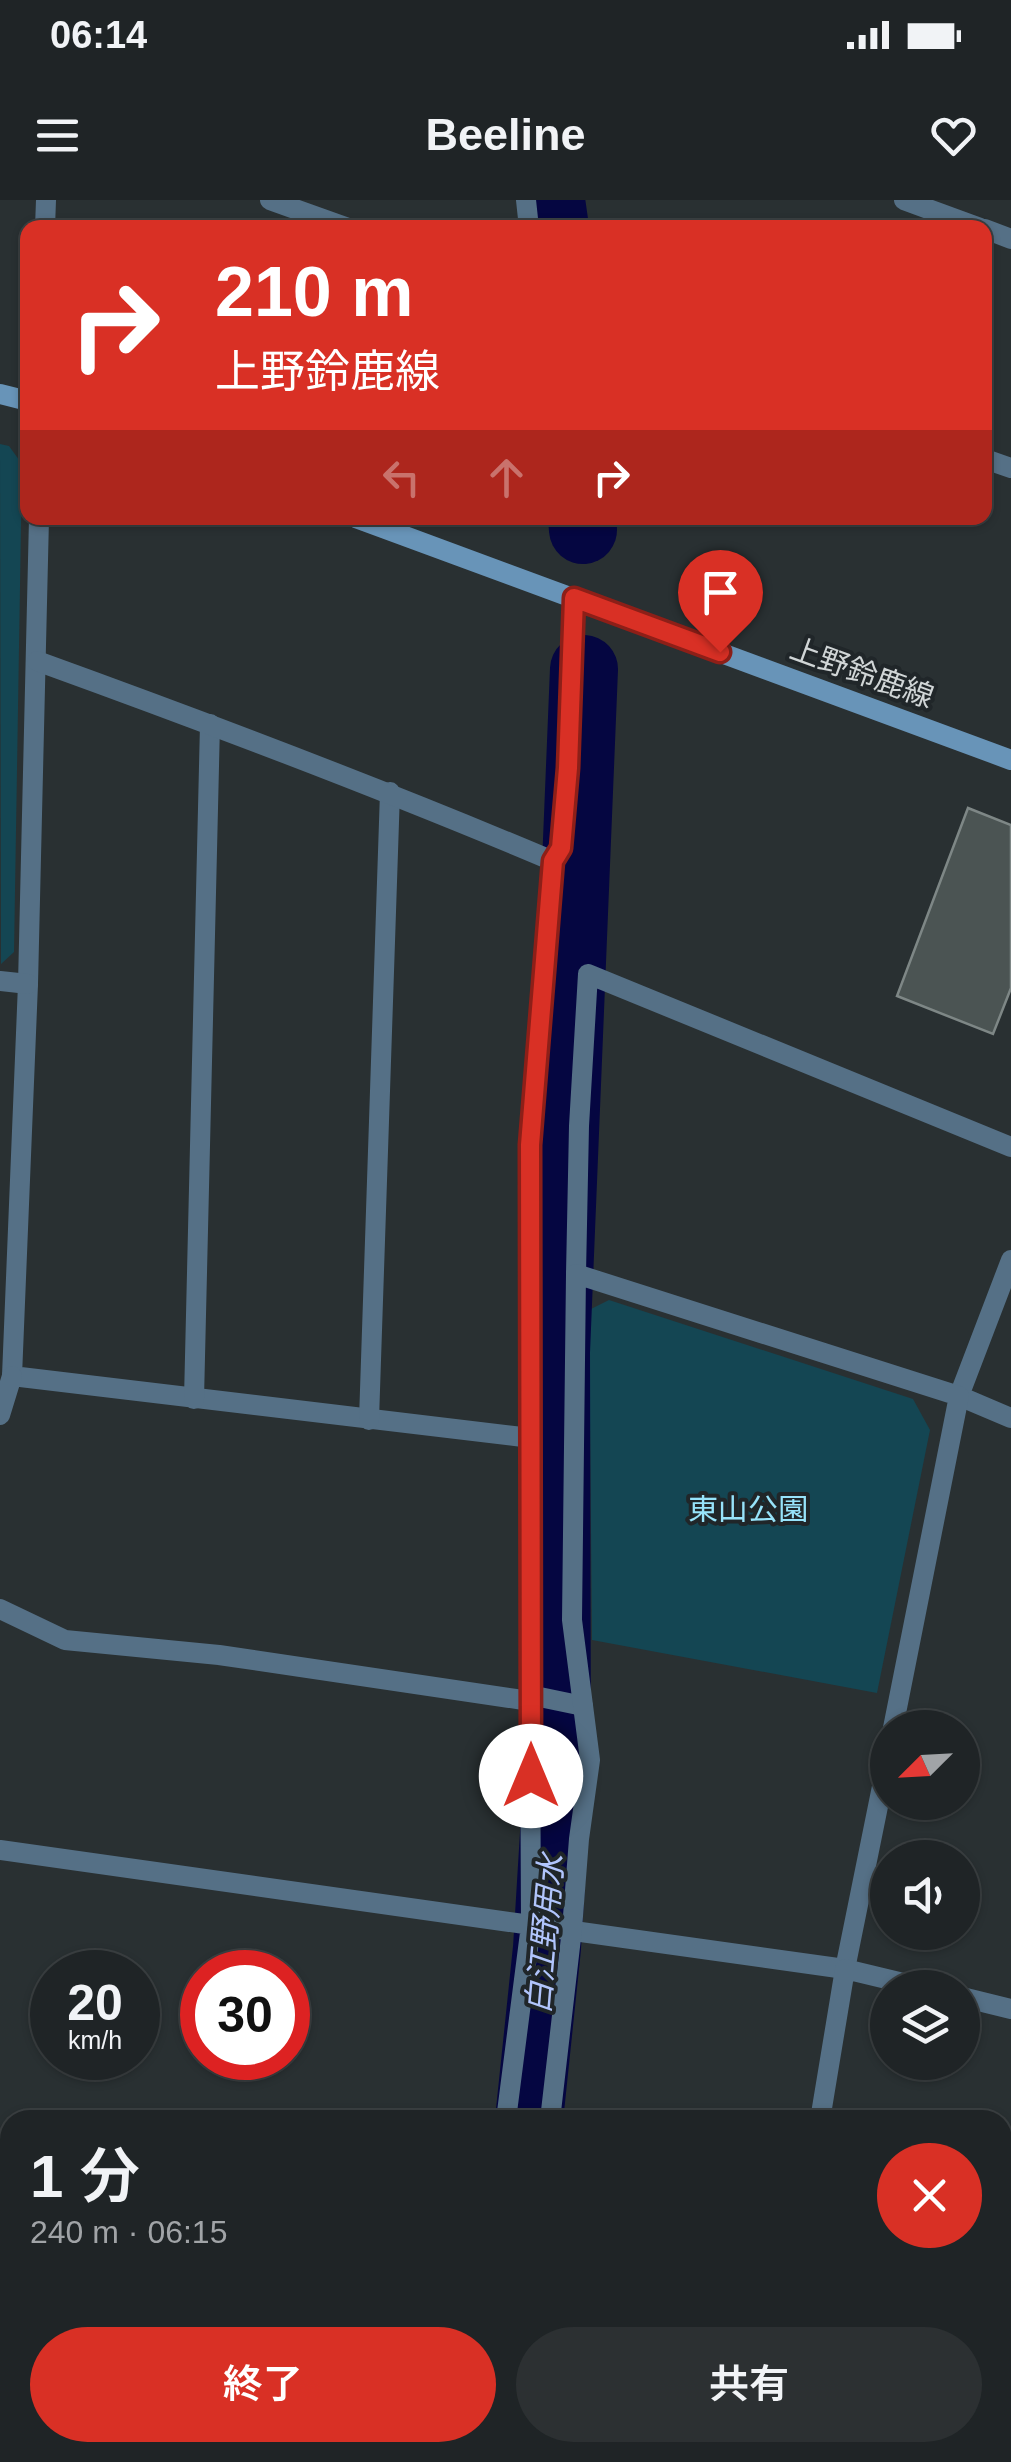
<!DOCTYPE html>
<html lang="ja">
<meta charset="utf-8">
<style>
body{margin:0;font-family:Arial,"Noto Sans JP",sans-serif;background:#2c3032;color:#f1f3f6;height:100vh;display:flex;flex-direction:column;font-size:38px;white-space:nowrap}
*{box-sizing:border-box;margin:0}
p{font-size:32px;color:#a1a4a7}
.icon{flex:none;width:55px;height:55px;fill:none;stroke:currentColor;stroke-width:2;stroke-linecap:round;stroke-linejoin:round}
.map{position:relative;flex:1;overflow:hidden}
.panel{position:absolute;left:0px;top:1910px;width:1012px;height:352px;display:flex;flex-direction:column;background:#1f2426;border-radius:30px 30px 0 0;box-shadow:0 2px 8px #0004,0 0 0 2px #3c4143}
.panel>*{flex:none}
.guide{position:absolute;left:20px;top:20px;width:972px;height:305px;border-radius:20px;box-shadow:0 2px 8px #0004,0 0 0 2px #3c4143;background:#d93025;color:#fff;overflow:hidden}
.needle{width:65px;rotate:246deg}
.fabs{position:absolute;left:870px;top:1510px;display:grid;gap:20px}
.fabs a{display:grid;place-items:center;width:110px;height:110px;border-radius:50%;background:#1f2426;box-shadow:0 2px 8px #0004,0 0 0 2px #3c4143;font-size:50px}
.speed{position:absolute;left:30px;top:1750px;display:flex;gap:20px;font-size:50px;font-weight:700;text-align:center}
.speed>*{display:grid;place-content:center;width:130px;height:130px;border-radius:50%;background:#1f2426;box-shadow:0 2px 8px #0004,0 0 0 2px #3c4143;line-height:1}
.speed small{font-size:25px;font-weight:400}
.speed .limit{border:15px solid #d22;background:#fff;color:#111}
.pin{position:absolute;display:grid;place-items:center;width:85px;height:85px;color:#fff;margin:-102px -42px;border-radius:50% 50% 50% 0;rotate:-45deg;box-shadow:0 0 10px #0007}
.pin .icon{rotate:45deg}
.me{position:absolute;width:110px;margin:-55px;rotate:0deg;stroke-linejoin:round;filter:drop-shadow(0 0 8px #0008)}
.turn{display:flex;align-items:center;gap:35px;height:210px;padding:0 30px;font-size:45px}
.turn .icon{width:130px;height:130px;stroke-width:2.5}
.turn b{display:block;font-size:70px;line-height:85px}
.lanes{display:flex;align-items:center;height:95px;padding:0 30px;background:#0003;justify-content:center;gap:50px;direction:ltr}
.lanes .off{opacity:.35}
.round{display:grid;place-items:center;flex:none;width:105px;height:105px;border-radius:52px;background:#2c3032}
.headline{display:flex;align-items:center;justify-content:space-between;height:170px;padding:0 30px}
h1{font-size:60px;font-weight:600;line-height:75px}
.button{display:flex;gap:20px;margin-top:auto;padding:20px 30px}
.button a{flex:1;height:115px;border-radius:60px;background:#d93025;color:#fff;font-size:40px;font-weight:600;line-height:115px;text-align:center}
.button a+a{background:#2c3032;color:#f1f3f6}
.status{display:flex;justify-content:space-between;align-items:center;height:70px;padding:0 50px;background:#1f2426;direction:ltr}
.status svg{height:28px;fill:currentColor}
header{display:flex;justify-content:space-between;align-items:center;height:130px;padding:0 30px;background:#1f2426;font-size:45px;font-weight:600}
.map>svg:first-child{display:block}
.green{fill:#144653}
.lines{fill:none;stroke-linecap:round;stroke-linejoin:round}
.river{stroke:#050641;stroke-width:68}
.building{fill:#4b5453;stroke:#7e8786;stroke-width:2.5}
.lane{stroke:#557086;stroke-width:15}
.street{stroke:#557086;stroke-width:20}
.secondary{stroke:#6894b8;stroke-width:20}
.route-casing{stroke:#8d1f18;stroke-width:25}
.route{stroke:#d93025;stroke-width:18}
.labels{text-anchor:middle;stroke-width:8;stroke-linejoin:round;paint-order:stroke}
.street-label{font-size:30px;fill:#d0d5d6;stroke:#202629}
.park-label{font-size:30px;fill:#97e3fa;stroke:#202629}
.water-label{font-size:32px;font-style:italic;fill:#b1c5fc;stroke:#202629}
</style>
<div class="status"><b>06:14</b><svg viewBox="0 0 49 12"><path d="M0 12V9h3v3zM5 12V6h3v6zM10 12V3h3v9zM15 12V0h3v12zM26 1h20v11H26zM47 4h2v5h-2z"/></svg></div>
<header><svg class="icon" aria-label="menu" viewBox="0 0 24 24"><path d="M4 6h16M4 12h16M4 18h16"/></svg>Beeline<svg class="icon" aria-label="heart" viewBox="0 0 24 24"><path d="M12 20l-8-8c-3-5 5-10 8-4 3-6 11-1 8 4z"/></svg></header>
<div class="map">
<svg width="1011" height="2262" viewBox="0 0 1011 2262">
<rect width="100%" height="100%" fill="#293032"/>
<g class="green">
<polygon points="0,244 9,246 22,264 14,752 1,764"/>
<polygon points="609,1100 913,1199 930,1230 877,1493 592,1440 589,1110"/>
</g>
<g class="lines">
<g class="river">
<polyline points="551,0 555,28"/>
<polyline points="582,318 583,330"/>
<polyline points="529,1920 547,1748 557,1584 556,1152 584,469"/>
<polyline points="494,2262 495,2252"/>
</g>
</g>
<polygon class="building" points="968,608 1011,625 1011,788 993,834 897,796"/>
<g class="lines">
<polyline class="lane" points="553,661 561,648 568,567 574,399"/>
<g class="street">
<polyline points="270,0 348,28"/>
<polyline points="526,0 529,28"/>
<polyline points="904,0 980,28"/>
<polyline points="45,28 46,0"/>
<polyline points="985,29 1011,39"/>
<polyline points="985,259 1011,268"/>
<polyline points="39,318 28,784 12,1176 531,1238"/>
<polyline points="0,781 28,784"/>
<polyline points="1011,1060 959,1196 1011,1218"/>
<polyline points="576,1074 579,926 588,774 1011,947"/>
<polyline points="194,1199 210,524"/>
<polyline points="0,1215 12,1176"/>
<polyline points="369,1220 390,592"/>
<path d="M0,1409l65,31 154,15 311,46v-556l23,-284c-170,-72 -342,-137 -516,-200"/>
<polyline points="530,1495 583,1506"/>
<polyline points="530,1501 531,1725 845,1769 888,1557"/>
<polyline points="0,1650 531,1725 506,1920"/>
<polyline points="962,1797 1011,1809"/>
<polyline points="550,1920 572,1729 579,1639 590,1560 572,1420 576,1074 959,1196 893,1528"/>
<polyline points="820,1920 845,1769 924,1788"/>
<polyline points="0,2141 10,2141"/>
<polyline points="472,2262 473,2252"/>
<polyline points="515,2262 516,2252"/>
<polyline points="762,2262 763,2252"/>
</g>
<g class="secondary">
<polyline points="0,194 28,201"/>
<polyline points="356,318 1011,560"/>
</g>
</g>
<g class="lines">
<g class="route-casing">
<polyline id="route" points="531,1576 530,945 553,661 561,648 568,568 574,398 720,452"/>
</g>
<use href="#route" class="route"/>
</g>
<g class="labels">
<g class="street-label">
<text transform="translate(862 473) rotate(20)" y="10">上野鈴鹿線</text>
</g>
<g class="park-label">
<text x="748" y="1320">東山公園</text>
</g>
<g class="water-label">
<text transform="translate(545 1734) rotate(-85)" y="11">白江野用水</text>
</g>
</g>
</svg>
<div class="fabs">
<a><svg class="needle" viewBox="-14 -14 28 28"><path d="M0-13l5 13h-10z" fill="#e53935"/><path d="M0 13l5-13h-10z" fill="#a1a4a7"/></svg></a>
<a><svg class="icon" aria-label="sound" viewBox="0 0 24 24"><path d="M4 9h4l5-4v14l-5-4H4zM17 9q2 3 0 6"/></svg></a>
<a><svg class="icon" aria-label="layers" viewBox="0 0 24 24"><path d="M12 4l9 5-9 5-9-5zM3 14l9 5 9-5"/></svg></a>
</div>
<div class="speed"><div>20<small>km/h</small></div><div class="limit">30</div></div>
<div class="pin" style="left:720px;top:452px;background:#d93025"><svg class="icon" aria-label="arrive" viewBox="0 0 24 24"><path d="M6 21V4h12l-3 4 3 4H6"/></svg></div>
<svg class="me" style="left:531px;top:1576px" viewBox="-20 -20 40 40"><circle r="19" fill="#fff"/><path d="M0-13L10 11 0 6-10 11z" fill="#d93025"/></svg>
<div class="guide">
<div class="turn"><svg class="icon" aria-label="right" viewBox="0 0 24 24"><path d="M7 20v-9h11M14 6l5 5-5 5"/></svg><div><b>210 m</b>上野鈴鹿線</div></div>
<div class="lanes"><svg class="icon off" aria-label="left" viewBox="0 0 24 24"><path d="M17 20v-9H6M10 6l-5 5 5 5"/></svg><svg class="icon off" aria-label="ahead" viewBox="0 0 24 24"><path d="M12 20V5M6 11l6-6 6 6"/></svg><svg class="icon" aria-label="right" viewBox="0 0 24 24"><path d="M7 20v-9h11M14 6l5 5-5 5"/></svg></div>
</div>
<section class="panel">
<div class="headline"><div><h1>1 分</h1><p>240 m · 06:15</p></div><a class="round" style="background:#d93025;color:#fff"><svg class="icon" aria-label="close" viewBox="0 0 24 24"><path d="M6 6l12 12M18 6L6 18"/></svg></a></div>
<div class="button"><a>終了</a><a>共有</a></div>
</section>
</div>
